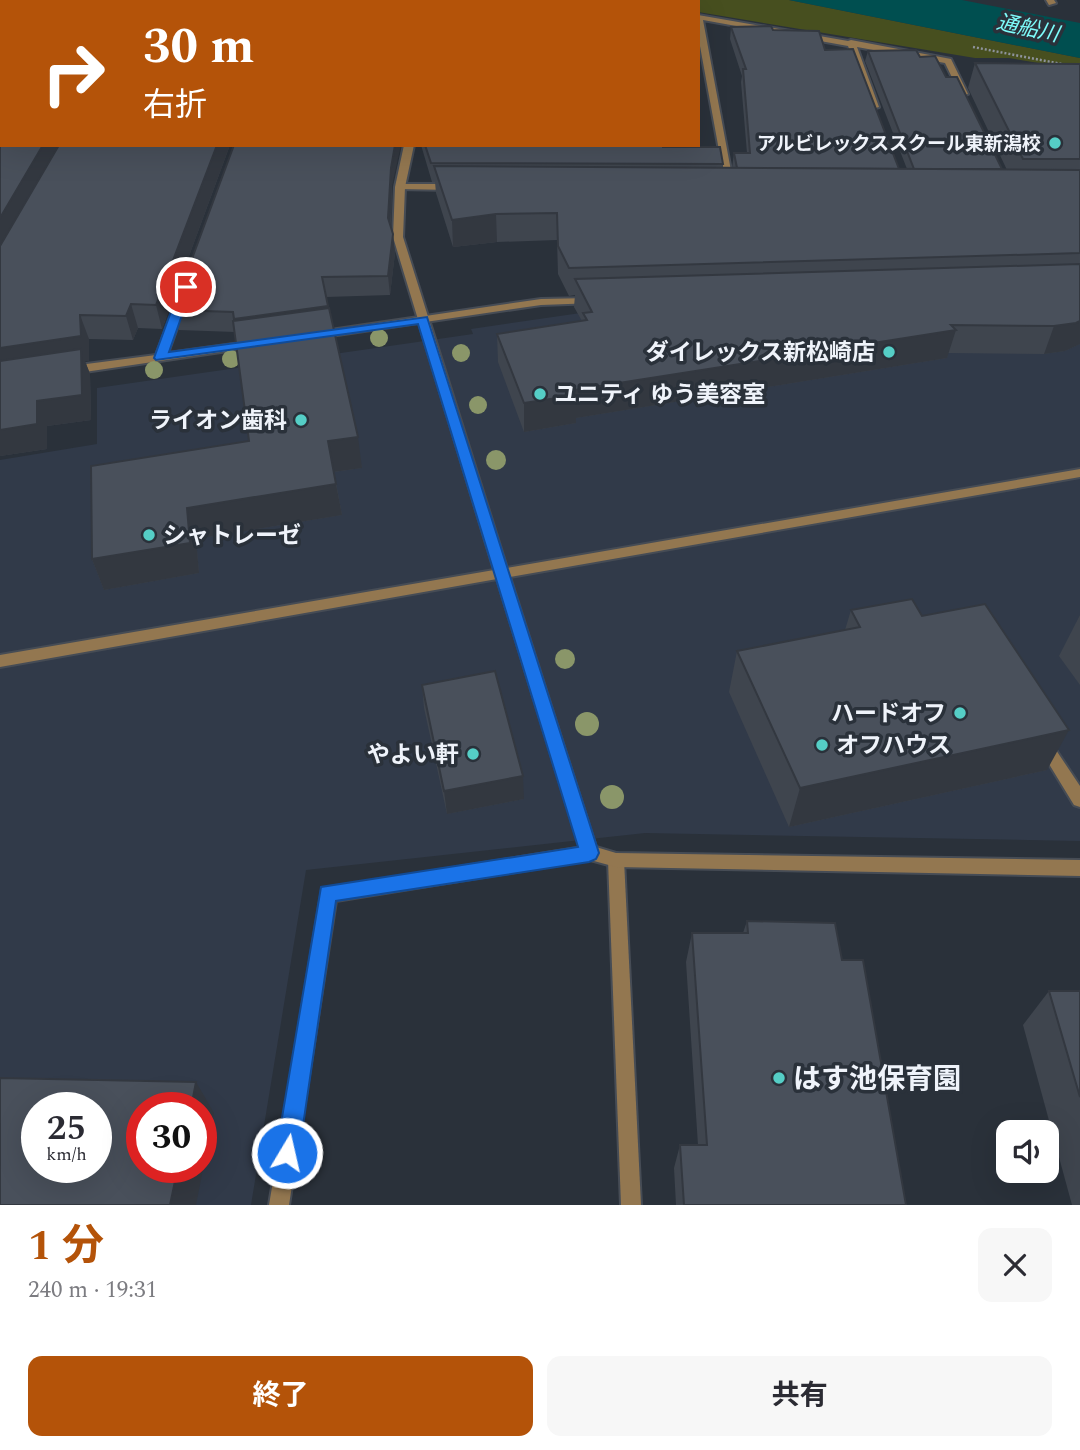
<!DOCTYPE html>
<html lang="ja">
<meta charset="utf-8">
<style>
body{margin:0;font-family:Spectral,"Noto Sans JP",serif;background:#f7f7f7;color:#2b2b33;height:100vh;display:flex;flex-direction:column;font-size:26px;white-space:nowrap}
*{box-sizing:border-box;margin:0}
p{font-size:23px;color:#7c7c81}
.icon{flex:none;width:38px;height:38px;fill:none;stroke:currentColor;stroke-width:2;stroke-linecap:round;stroke-linejoin:round}
.map{position:relative;height:1205px;overflow:hidden}
.drawer{display:flex;flex-direction:column;background:#fff;flex:1}
.drawer>*{flex:none}
.hud{position:absolute;left:0px;top:0px;width:700px;height:147px;box-shadow:0 7px 28px #0002;background:#b45309;color:#fff;overflow:hidden}
.fabs{position:absolute;left:996px;top:1120px;display:grid;gap:14px}
.fabs a{display:grid;place-items:center;width:63px;height:63px;border-radius:14px;background:#fff;box-shadow:0 7px 28px #0002;font-size:35px}
.speed{position:absolute;left:21px;top:1092px;display:flex;gap:14px;font-size:35px;font-weight:700;text-align:center}
.speed>*{display:grid;place-content:center;width:91px;height:91px;border-radius:50%;background:#fff;box-shadow:0 7px 28px #0002;line-height:1}
.speed small{font-size:18px;font-weight:400}
.speed .limit{border:10px solid #d22;background:#fff;color:#111}
.pin{position:absolute;display:grid;place-items:center;width:60px;height:60px;color:#fff;margin:-30px;border:4px solid #fff;border-radius:50%;box-shadow:0 2px 7px #0007}
.me{position:absolute;width:77px;margin:-38px;rotate:9deg;stroke-linejoin:round;filter:drop-shadow(0 0 5px #0008)}
.turn{display:flex;align-items:center;gap:24px;height:147px;padding:0 28px;font-size:32px}
.turn .icon{width:91px;height:91px;stroke-width:2.5}
.turn b{display:block;font-size:49px;line-height:60px}
.round{display:grid;place-items:center;flex:none;width:74px;height:74px;border-radius:14px;background:#f7f7f7}
.summary{display:flex;align-items:center;justify-content:space-between;height:119px;padding:0 28px}
h1{font-size:42px;font-weight:700;line-height:52px;color:#b45309}
.action{display:flex;gap:14px;margin-top:auto;padding:14px 28px}
.action a{flex:1;height:80px;border-radius:14px;background:#b45309;color:#fff;font-size:28px;font-weight:700;line-height:80px;text-align:center}
.action a+a{background:#f7f7f7;color:#2b2b33}
.map>svg:first-child{display:block}
.built{fill:#313a49;fill-rule:evenodd}
.green{fill:#474f1f}
.water{fill:#004f50}
.lines{fill:none;stroke-linecap:round;stroke-linejoin:round}
.service-casing{stroke:#464c55;stroke-width:4}
.minor-casing{stroke:#464c55;stroke-width:4}
.tertiary-casing{stroke:#464c55;stroke-width:4}
.path{stroke:#8e939b;stroke-width:2.5;stroke-dasharray:2 2;stroke-linecap:butt}
.service{fill:#937750;fill-rule:evenodd}
.minor{fill:#937750;fill-rule:evenodd}
.tertiary{fill:#937750;fill-rule:evenodd}
.tree{fill:#8a9669}
.wall{fill:#3f454e}
.shaded-wall{fill:#333840}
.building{fill:#49505b;stroke:#333840;stroke-width:2;fill-rule:evenodd}
.route{fill:#1a73e8;stroke:#114b97;stroke-width:2}
.poi-dot{fill:#55cec6;stroke:#2a313a;stroke-width:2.5}
.labels{text-anchor:middle;stroke-width:7;stroke-linejoin:round;paint-order:stroke}
.far-poi-label{font-size:19px;font-weight:bold;fill:#eff3fa;stroke:#2a313a;text-anchor:end}
.far-water-label{font-size:21px;font-style:italic;fill:#7efcfb;stroke:#2a313a}
.poi-label{font-size:23px;font-weight:bold;fill:#eff3fa;stroke:#2a313a;text-anchor:end}
.near-poi-label{font-size:28px;font-weight:bold;fill:#eff3fa;stroke:#2a313a;text-anchor:start}
</style>
<div class="map">
<svg width="1080" height="1205" viewBox="0 0 1080 1205">
<rect width="100%" height="100%" fill="#2a313a"/>
<path class="built" d="M1080,293v548l-435,-8 -339,37 -55,335h-251v-745l97,-16v-56l376,-54 -2,-5 165,-24zM37,1108h59v59h-59zM142,1108h59v59h-59z"/>
<polygon class="green" points="525,0 789,0 1080,58 1080,70 1009,58 975,58 698,12 698,2 523,2"/>
<polygon class="water" points="789,0 962,0 1080,23 1080,58"/>
<g class="lines">
<g class="service-casing">
<polygon id="service" points="1043,736 1048,738 1080,786 1080,807 1074,805 1038,746 1035,742 1038,738"/>
</g>
<g class="minor-casing">
<g id="minor">
<polygon points="416,0 433,2 418,2"/>
<polygon points="1046,0 1054,0 1056,3 1049,5"/>
<polygon points="698,15 848,41 851,40 951,59 968,94 961,96 945,63 857,47 879,107 872,109 848,46 703,20 734,187 726,189 698,35"/>
<polygon points="400,184 455,184 460,187 455,190 397,189 397,185"/>
<polygon points="182,297 187,300 168,353 255,341 261,344 255,347 71,374 65,370 71,366 156,355 177,300"/>
<polygon points="591,298 596,301 595,303 541,305 317,338 311,335 317,332 541,299"/>
<polygon points="589,846 595,848 597,853 595,858 589,860 336,901 289,1205 269,1205 322,889"/>
<polygon points="616,853 622,855 624,860 641,1205 621,1205 608,860 610,855"/>
</g>
</g>
<g class="tertiary-casing">
<polygon id="tertiary" points="404,145 414,145 405,187 403,237 507,568 1080,469 1080,477 510,577 596,847 616,853 1080,860 1080,876 616,867 583,858 497,579 0,667 0,655 494,570 393,237 395,187"/>
</g>
<g class="path">
<polyline points="661,0 672,2"/>
<polyline points="973,47 1067,65"/>
</g>
<use href="#service" class="service"/>
<use href="#minor" class="minor"/>
<use href="#tertiary" class="tertiary"/>
</g>
<g class="tree">
<circle cx="379" cy="338" r="9"/>
<circle cx="461" cy="353" r="9"/>
<circle cx="231" cy="359" r="9"/>
<circle cx="154" cy="370" r="9"/>
<circle cx="478" cy="405" r="9"/>
<circle cx="496" cy="460" r="10"/>
<circle cx="565" cy="659" r="10"/>
<circle cx="587" cy="724" r="12"/>
<circle cx="612" cy="797" r="12"/>
</g>
<g class="wall">
<polygon points="0,0 288,0 287,2 2,2 2,145 230,145 162,329 138,328 133,340 89,339 89,361 85,361 90,374 91,420 47,426 47,449 0,456"/>
<polygon points="731,27 773,30 825,50 900,169 907,169 865,61 868,51 920,57 1002,169 1007,170 968,88 975,63 1080,64 1080,344 1065,351 1044,354 948,353 947,358 576,418 576,423 524,432 498,362 497,334 582,321 574,307 575,295 569,296 558,274 557,240 497,242 453,247 436,193 435,182 432,182 421,145 663,145 663,147 723,164 723,168 732,168 734,153 747,153 741,82 742,76 730,39"/>
<polygon points="392,186 391,226 395,253 390,295 326,297 362,468 334,472 342,515 196,539 199,573 104,590 92,559 249,441 235,332 179,330 173,310"/>
<polygon points="851,610 922,616 1047,770 789,827 729,692 737,651 845,630"/>
<polygon points="1080,615 1080,685 1059,656"/>
<polygon points="422,685 524,799 447,814 424,708"/>
<polygon points="747,921 842,960 906,1205 676,1205 674,1168 680,1145 698,1145 686,962 692,933 743,933"/>
<polygon points="1049,991 1080,991 1080,1205 1072,1205 1023,1025"/>
</g>
<g class="shaded-wall">
<polygon points="277,0 288,0 287,2 277,2"/>
<polygon points="43,145 64,145 0,258 0,218"/>
<polygon points="217,145 230,145 162,329 156,305"/>
<polygon points="395,145 401,145 392,186 390,237 388,218 391,168"/>
<polygon points="496,214 497,242 453,247 452,220"/>
<polygon points="393,234 395,253 390,295 388,276"/>
<polygon points="131,304 138,328 133,340 126,316"/>
<polygon points="328,306 331,326 239,339 234,319"/>
<polygon points="80,315 89,339 89,361 85,361 90,374 91,420 47,426 47,449 0,456 0,348"/>
<polygon points="1080,321 1080,344 1065,351 1044,354 1054,326"/>
<polygon points="956,330 947,358 576,418 576,423 524,432 524,403 574,390"/>
<polygon points="358,437 362,468 333,472 328,441"/>
<polygon points="336,484 342,515 196,539 199,573 104,590 92,559 187,508"/>
<polygon points="1069,730 1047,770 789,827 800,788"/>
<polygon points="523,776 524,799 447,814 444,791"/>
<polygon points="196,1082 214,1113 196,1205 170,1205 178,1167 201,1167 201,1108 191,1108"/>
</g>
<g class="building">
<polygon points="0,0 277,0 277,2 2,2 2,145 43,145 0,218"/>
<polygon points="771,26 773,30 819,31 825,50 853,49 899,169 737,168 734,153 750,153 743,69 746,69 731,27"/>
<polygon points="916,50 920,57 935,56 946,77 957,77 1002,169 914,169 868,51"/>
<polygon points="975,63 1080,64 1080,159 1023,159"/>
<polygon points="59,145 217,145 156,305 131,304 126,316 80,315 81,336 0,348 0,246"/>
<polygon points="234,145 395,145 391,168 388,218 393,234 388,276 322,277 328,306 234,319 233,312 173,310"/>
<polygon points="425,145 663,145 663,147 720,147 723,164 431,163"/>
<polygon points="434,166 1080,170 1080,253 569,268 558,246 557,213 496,214 452,220"/>
<polygon points="1080,264 1080,321 1076,323 1054,326 951,325 956,330 574,390 577,395 524,403 497,334 587,320 583,313 592,312 575,279"/>
<polygon points="329,308 358,437 328,441 336,484 187,508 190,543 92,559 91,466 249,441 233,321"/>
<polygon points="81,349 82,395 37,401 37,424 0,430 0,361"/>
<polygon points="912,599 922,616 985,604 1069,730 800,788 737,651 860,627 851,610"/>
<polygon points="495,671 523,776 444,791 422,685"/>
<polygon points="747,921 835,923 842,960 863,960 906,1205 684,1205 680,1145 707,1145 692,933 748,933"/>
<polygon points="1049,991 1080,991 1080,1097"/>
<path d="M0,1078l196,4 -5,26h-49v59h36l-8,38h-170zM37,1108h59v59h-59z"/>
</g>
<polygon class="route" points="186,283 192,287 169,352 427,317 599,853 596,859 589,862 336,901 299,1153 295,1161 287,1164 279,1161 276,1153 321,887 578,847 418,324 156,360 154,358 180,287"/>
<g class="poi-dot">
<circle cx="1055" cy="143" r="7"/>
<circle cx="889" cy="352" r="7"/>
<circle cx="540" cy="394" r="7"/>
<circle cx="301" cy="420" r="7"/>
<circle cx="149" cy="535" r="7"/>
<circle cx="960" cy="713" r="7"/>
<circle cx="822" cy="745" r="7"/>
<circle cx="473" cy="754" r="7"/>
<circle cx="779" cy="1078" r="7"/>
</g>
<g class="labels">
<g class="far-poi-label">
<text x="1041" y="150">アルビレックススクール東新潟校</text>
</g>
<g class="far-water-label">
<text transform="translate(1028 28) rotate(12)" y="7">通船川</text>
</g>
<g class="poi-label">
<text x="875" y="360">ダイレックス新松崎店</text>
<text x="554" y="402" text-anchor="start">ユニティ ゆう美容室</text>
<text x="287" y="428">ライオン歯科</text>
<text x="163" y="543" text-anchor="start">シャトレーゼ</text>
<text x="946" y="721">ハードオフ</text>
<text x="836" y="753" text-anchor="start">オフハウス</text>
<text x="459" y="762">やよい軒</text>
</g>
<g class="near-poi-label">
<text x="793" y="1088">はす池保育園</text>
</g>
</g>
</svg>
<div class="fabs">
<a><svg class="icon" aria-label="sound" viewBox="0 0 24 24"><path d="M4 9h4l5-4v14l-5-4H4zM17 9q2 3 0 6"/></svg></a>
</div>
<div class="speed"><div>25<small>km/h</small></div><div class="limit">30</div></div>
<div class="pin" style="left:186px;top:287px;background:#d93025"><svg class="icon" aria-label="arrive" viewBox="0 0 24 24"><path d="M6 21V4h12l-3 4 3 4H6"/></svg></div>
<svg class="me" style="left:287px;top:1153px" viewBox="-20 -20 40 40"><circle r="17" fill="#1a73e8" stroke="#fff" stroke-width="3"/><path d="M0-11L8 9 0 5-8 9z" fill="#fff"/></svg>
<div class="hud">
<div class="turn"><svg class="icon" aria-label="right" viewBox="0 0 24 24"><path d="M7 20v-9h11M14 6l5 5-5 5"/></svg><div><b>30 m</b>右折</div></div>
</div>
</div>
<section class="drawer">
<div class="summary"><div><h1>1 分</h1><p>240 m · 19:31</p></div><a class="round"><svg class="icon" aria-label="close" viewBox="0 0 24 24"><path d="M6 6l12 12M18 6L6 18"/></svg></a></div>
<div class="action"><a>終了</a><a>共有</a></div>
</section>
